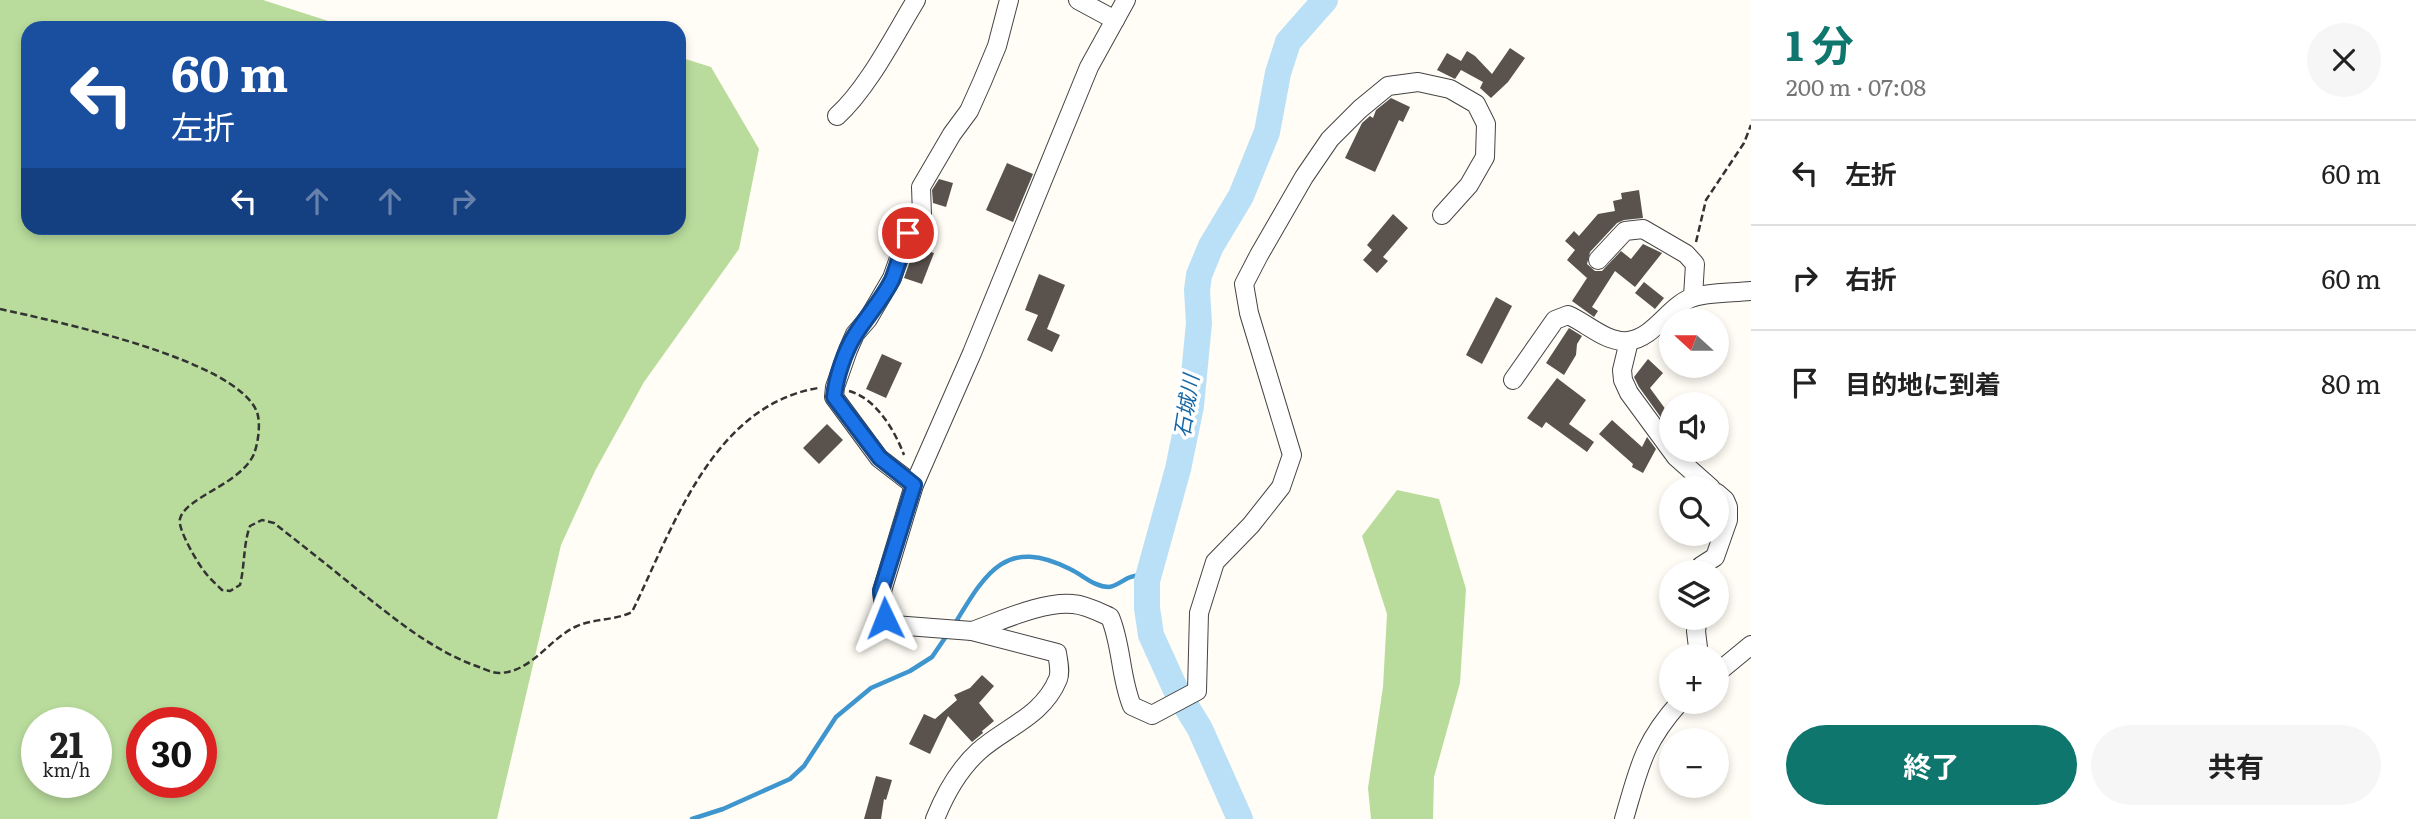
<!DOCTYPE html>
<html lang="ja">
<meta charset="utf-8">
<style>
body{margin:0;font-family:Literata,"Noto Sans JP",serif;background:#f6f6f6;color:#222;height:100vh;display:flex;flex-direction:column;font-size:26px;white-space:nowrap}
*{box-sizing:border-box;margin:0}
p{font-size:23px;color:#767676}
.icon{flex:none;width:38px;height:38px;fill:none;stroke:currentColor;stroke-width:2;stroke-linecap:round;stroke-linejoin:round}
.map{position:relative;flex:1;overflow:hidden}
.details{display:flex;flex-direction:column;background:#fff;width:665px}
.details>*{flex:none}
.top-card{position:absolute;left:21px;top:21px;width:665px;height:214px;border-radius:21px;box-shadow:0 4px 10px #0003;background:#1a4fa0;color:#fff;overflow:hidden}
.needle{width:46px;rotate:291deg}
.buttons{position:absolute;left:1659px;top:308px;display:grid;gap:14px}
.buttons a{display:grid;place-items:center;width:70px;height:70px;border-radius:50%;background:#fff;box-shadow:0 4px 10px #0003;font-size:35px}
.speed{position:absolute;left:21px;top:707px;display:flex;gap:14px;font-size:35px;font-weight:700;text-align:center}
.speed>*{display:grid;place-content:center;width:91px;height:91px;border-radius:50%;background:#fff;box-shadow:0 4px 10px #0003;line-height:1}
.speed small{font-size:18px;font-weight:400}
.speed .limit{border:10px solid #d22;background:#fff;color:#111}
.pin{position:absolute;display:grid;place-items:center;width:60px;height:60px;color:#fff;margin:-30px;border:4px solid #fff;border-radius:50%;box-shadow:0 2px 7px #0007}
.me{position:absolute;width:77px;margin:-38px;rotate:358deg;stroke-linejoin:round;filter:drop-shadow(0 0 5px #0008)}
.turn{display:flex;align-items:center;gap:24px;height:147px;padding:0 35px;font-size:32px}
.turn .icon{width:91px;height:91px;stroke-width:2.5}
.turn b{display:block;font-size:49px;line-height:60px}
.lanes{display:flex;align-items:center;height:66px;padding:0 35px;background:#0003;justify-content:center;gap:35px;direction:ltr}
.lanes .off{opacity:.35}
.round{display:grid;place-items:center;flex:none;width:74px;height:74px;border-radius:37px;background:#f6f6f6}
.headline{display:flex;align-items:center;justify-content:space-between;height:119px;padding:0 35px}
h1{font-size:42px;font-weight:700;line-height:52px;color:#0f766e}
.primary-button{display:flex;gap:14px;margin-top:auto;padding:14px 35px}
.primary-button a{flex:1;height:80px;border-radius:42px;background:#0f766e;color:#fff;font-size:28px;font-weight:700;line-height:80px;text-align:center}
.primary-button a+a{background:#f6f6f6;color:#222}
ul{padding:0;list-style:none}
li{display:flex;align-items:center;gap:21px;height:105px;padding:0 35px;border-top:2px solid #e0e0e0}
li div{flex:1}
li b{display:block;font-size:26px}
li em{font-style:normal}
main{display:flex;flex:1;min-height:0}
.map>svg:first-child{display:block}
.forest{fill:#b9dc9c;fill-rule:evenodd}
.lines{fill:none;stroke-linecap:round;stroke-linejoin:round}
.stream{stroke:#3f96cf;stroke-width:4.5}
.river{stroke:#b9e0f7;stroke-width:26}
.building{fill:#5a524d}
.minor-casing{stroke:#444;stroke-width:20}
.path{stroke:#333;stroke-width:2.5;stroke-dasharray:7 3.5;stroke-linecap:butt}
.minor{stroke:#fff;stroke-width:18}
.route-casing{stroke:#114b97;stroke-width:18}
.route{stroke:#1a73e8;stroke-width:12}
.labels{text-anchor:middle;stroke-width:7;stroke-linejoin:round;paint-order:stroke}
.water-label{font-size:21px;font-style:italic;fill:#1768a6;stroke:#fff}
</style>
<main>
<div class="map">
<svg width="1751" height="819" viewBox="0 0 1751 819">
<rect width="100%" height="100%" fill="#fffdf5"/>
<g class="forest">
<path d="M0,0h263l87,28h-322v200h651v-171l32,10 48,82 -20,100 -95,133 -49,89 -34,74 -64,274h-497zM37,723h59v59h-59zM142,723h59v59h-59z"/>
<polygon points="1397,490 1439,499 1466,589 1460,683 1434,777 1433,819 1371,819 1368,788 1383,687 1387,614 1362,536"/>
</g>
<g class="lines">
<g class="stream">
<path d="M954,625c31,-51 51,-89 116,-56 13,6 24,18 39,18 7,-1 13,-6 19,-9 7,-3 14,-3 22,-4"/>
<polyline points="692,819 723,809 790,779 804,766 836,717 871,688 910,671 932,657 947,635"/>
</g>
<polyline class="river" points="1240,819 1200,729 1175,688 1151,635 1147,608 1147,581 1178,469 1191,406 1199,323 1197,290 1199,275 1211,246 1241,196 1267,132 1278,73 1288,42 1325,0"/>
</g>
<g class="building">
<polygon points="1510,48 1525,58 1508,82 1491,98 1480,88 1483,82 1461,70 1455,79 1437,70 1447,53 1461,61 1467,51 1475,56 1492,74"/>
<polygon points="1391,98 1410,107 1403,122 1399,120 1375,172 1345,158 1362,123 1370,116 1373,118 1376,110"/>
<polygon points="1007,163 1033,174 1013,222 986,210"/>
<polygon points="939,179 953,183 946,207 933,203 932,190"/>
<polygon points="1639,190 1643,218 1624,220 1617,223 1590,252 1587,264 1595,271 1602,271 1621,251 1631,259 1643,244 1662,253 1635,287 1615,271 1592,307 1598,311 1594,317 1572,301 1587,278 1567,260 1575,250 1565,241 1574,231 1579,236 1598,214 1615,211 1613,201 1622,199 1621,193"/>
<polygon points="1393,214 1408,228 1383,257 1388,261 1377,273 1363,260 1372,250 1367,245"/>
<polygon points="915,247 934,253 922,284 904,278"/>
<polygon points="1039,274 1065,285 1047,329 1060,335 1052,352 1027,340 1038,315 1025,310"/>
<polygon points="1644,282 1664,298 1655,309 1635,293"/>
<polygon points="1496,297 1512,306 1482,364 1466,355"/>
<polygon points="1569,328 1582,336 1577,344 1576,355 1564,375 1546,363"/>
<polygon points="882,354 902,363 886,398 866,389"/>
<polygon points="1648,359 1663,373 1650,388 1669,414 1662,419 1639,387 1634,377"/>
<polygon points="1557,378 1586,400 1569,424 1594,442 1587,452 1546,422 1542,428 1527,418"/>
<polygon points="1612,420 1642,447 1647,437 1656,449 1643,473 1632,467 1633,464 1599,434"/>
<polygon points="827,424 843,440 819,464 803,448"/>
<polygon points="982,675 994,686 979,703 994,721 982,731 983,733 972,742 948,716 930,754 909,744 924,714 935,719 957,700 954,695 970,688"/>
<polygon points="876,776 892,780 886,800 884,799 881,819 864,819"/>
</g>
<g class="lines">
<g class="minor-casing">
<g id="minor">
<polyline points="1078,0 1115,20"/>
<path d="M837,116c31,-28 57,-80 79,-116"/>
<polyline points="1598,260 1625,231 1643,229 1686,254 1695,264 1693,297"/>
<polyline points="1629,341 1622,370 1623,380 1629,393 1676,457 1711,488"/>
<path d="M1513,380l42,-60 13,-5c19,8 38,28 60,26 26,-3 40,-34 63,-43 15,-6 43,-5 60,-7"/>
<polyline points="914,485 879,458 834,397 835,387 848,350 855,334 868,319 892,278 908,233 922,215 921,187 952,134 969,111 982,82 997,46 1009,0"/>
<polyline points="1700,572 1701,566 1715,557 1728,520 1728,507 1725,500 1717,493"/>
<polyline points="1698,618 1696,631 1699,656"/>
<path d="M972,631c29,-10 71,-30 101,-27 13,1 26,8 37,13 12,28 10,60 22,89l20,9 45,-24 2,-78 16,-51 36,-37 30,-38 11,-32 -43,-142 -5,-29 15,-29 45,-78 26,-38 30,-30 28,-23 30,-4 32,7 26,15 10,20 -1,33 -16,28 -27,30"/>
<polyline points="1717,673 1751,645"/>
<path d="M935,819c10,-25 24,-50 44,-68 27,-24 64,-35 79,-72 3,-7 0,-19 -1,-26l-85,-22 -78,-6 -9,-7 -3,-27 32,-106 58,-132 117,-286 37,-67"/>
<path d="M1624,819c15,-51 19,-76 56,-117"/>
</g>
</g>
<g class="path">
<polyline points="1696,242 1706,200 1744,143 1751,125"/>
<path d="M0,309c54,12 236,50 257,103 4,12 1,31 -3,42 -14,31 -69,43 -74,65 -3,9 17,43 24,52 5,7 12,13 18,19l8,1 10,-6c5,-20 3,-40 10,-59l12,-6 12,3c28,22 56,44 84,67 37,29 75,61 121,77 6,2 13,6 20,6 33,-1 49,-33 76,-46 19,-9 39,-6 57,-15 41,-84 80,-206 186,-224"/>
<path d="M849,391c27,7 46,40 55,64"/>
</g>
<use href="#minor" class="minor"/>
</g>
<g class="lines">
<g class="route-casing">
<path id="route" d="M885,618l-4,-27 33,-106 -34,-27 -46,-61c2,-20 11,-46 21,-62 12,-19 27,-35 37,-55 6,-15 10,-32 16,-47"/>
</g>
<use href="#route" class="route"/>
</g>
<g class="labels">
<g class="water-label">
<text transform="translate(1187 406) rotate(-81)" y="7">石城川</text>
</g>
</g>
</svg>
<div class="buttons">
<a><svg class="needle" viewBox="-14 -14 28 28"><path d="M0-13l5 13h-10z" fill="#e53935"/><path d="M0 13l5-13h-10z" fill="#767676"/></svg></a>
<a><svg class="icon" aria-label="sound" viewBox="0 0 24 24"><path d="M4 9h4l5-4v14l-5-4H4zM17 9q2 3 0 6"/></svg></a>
<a><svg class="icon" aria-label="search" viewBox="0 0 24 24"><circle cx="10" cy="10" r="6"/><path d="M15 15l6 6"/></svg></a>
<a><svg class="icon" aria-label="layers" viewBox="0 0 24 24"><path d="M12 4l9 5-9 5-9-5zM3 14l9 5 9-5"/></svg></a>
<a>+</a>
<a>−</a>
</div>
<div class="speed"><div>21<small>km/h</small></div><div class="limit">30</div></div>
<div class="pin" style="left:908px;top:233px;background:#d93025"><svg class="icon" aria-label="arrive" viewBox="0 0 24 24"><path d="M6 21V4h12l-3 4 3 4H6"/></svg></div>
<svg class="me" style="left:885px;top:618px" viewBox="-20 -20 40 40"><path d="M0-17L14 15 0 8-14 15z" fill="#1a73e8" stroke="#fff" stroke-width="4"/></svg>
<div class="top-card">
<div class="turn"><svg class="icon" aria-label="left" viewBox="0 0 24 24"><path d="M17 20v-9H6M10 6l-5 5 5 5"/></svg><div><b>60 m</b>左折</div></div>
<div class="lanes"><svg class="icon" aria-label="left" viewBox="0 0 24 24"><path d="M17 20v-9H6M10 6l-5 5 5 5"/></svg><svg class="icon off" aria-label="ahead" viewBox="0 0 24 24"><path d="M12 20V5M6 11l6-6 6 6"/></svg><svg class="icon off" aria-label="ahead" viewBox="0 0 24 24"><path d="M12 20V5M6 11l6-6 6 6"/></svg><svg class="icon off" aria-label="right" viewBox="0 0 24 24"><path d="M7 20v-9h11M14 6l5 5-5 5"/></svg></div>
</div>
</div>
<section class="details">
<div class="headline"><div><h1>1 分</h1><p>200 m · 07:08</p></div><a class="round"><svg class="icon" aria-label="close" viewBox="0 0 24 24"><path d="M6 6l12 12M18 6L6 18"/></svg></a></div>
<ul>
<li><svg class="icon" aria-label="left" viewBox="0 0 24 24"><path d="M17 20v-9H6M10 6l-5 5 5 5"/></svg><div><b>左折</b></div><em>60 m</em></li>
<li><svg class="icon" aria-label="right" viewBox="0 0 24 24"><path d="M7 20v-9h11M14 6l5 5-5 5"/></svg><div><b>右折</b></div><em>60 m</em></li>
<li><svg class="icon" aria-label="arrive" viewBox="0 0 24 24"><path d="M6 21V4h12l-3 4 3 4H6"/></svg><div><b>目的地に到着</b></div><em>80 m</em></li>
</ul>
<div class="primary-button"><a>終了</a><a>共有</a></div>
</section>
</main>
